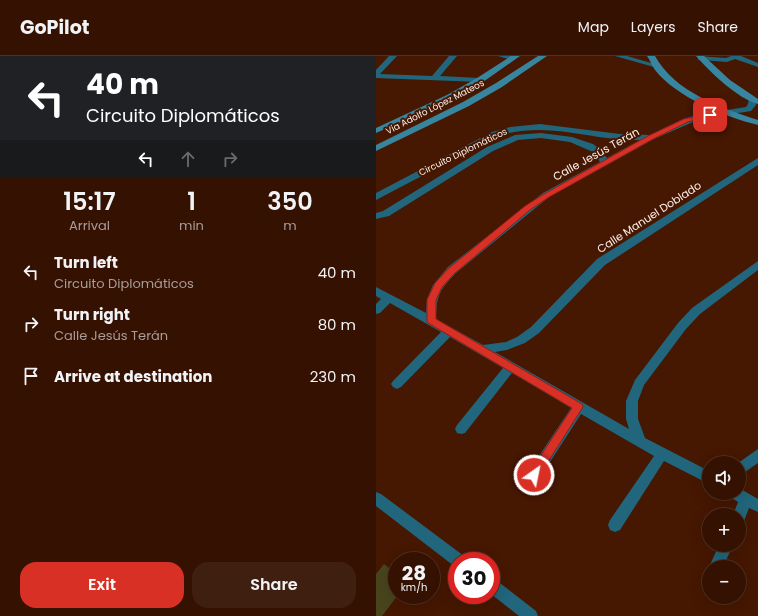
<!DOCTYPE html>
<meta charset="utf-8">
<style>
body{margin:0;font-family:Poppins,sans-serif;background:#3f1f10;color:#f1f3f6;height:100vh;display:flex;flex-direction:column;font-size:15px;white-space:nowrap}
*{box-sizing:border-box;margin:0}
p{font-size:13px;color:#a99d99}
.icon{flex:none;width:22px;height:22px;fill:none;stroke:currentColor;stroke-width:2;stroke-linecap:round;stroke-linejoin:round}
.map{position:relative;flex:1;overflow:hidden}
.sheet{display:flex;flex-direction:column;background:#341101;width:376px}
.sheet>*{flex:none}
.banner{background:#202124;color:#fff;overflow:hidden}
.tools{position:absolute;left:326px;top:400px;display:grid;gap:8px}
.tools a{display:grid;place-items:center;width:44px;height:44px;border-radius:50%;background:#341101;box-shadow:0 4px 16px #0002,0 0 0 1px #4e3123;font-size:20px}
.speed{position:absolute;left:12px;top:496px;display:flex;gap:8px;font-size:20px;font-weight:700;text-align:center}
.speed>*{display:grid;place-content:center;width:52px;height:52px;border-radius:50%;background:#341101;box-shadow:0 4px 16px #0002,0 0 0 1px #4e3123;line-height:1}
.speed small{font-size:10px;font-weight:400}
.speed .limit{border:6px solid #d22;background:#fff;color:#111}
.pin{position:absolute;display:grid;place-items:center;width:34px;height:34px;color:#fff;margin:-17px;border-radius:8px;box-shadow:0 2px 6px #0006}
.me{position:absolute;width:44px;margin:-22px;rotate:33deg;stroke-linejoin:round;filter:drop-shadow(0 0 3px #0008)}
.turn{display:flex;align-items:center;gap:14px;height:84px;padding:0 20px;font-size:18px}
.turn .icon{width:52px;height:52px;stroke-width:2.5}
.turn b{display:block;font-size:28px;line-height:34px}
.lanes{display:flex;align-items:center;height:38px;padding:0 20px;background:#0003;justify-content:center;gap:20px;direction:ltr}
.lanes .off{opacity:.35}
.eta{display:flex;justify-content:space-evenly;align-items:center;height:68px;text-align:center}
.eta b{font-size:24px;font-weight:600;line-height:28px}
.primary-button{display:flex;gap:8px;margin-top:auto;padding:8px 20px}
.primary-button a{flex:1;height:46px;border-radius:16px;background:#d93025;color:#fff;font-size:16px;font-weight:600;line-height:46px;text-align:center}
.primary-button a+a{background:#3f1f10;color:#f1f3f6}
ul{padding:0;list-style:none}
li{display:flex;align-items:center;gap:12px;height:52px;padding:0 20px}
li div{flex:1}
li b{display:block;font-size:15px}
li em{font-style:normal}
header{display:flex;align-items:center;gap:24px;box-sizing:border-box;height:56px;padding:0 20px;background:#341101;border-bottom:1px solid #4e3123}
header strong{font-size:19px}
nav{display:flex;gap:22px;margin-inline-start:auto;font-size:14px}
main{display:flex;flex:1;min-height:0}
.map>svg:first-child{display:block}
.green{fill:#48441c}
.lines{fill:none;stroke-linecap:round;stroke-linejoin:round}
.minor{fill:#21667c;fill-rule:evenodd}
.secondary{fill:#37859f;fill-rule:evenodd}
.route{fill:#d93025;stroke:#8d1f18}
.labels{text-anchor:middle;stroke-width:4;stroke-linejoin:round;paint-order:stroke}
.far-street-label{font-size:9px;fill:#fef1ec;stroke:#461701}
.street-label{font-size:11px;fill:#fef1ec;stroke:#461701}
</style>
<header>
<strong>GoPilot</strong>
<nav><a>Map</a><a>Layers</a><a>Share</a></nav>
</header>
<main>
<section class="sheet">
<div class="banner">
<div class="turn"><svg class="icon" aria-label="left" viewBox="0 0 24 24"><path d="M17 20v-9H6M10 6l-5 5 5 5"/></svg><div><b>40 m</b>Circuito Diplomáticos</div></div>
<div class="lanes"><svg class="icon" aria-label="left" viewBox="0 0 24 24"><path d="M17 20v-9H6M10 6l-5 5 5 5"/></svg><svg class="icon off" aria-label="ahead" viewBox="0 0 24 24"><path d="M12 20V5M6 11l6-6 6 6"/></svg><svg class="icon off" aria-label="right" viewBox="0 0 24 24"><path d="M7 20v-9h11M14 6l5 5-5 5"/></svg></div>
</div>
<div class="eta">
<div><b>15:17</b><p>Arrival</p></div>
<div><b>1</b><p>min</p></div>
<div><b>350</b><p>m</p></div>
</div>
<ul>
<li><svg class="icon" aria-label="left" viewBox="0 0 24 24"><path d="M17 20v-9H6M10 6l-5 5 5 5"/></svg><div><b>Turn left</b><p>Circuito Diplomáticos</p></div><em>40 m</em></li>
<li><svg class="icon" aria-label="right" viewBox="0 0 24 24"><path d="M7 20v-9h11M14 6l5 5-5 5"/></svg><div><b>Turn right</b><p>Calle Jesús Terán</p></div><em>80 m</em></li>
<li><svg class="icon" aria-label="arrive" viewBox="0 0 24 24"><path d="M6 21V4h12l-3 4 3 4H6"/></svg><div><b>Arrive at destination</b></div><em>230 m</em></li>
</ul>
<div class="primary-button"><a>Exit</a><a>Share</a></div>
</section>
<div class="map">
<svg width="382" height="560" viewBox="0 0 382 560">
<rect width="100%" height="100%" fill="#461701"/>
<polygon class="green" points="8,508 21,518 21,539 22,539 6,560 0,560 0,518"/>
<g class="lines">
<g class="minor">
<polygon points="13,0 21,0 4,18 56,20 73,0 81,0 64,20 104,22 108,24 104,26 0,22 0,14"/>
<polygon points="122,0 137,0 140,2 136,4"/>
<polygon points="239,0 251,0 282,9 278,11"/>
<polygon points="322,0 350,2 355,0 365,0 382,7 382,11 359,3 351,6 325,4 322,4"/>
<path d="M373,42h3l4,2v5l-5,6 -51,8 -46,20 -105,58 -93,76c-17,18 -19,21 -20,46l47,26 23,-3 11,-5 14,-10 66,-68 161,-101v7l-153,100 -66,68 -14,10 -18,7 -12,2 134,77 -3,-10v-18l9,-21 43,-57 14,-15 66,-47v9l-58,44 -14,15 -42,56 -6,16v18l7,19 64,33v13l-45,-23 -44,69 -5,2 -5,-2 -2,-5 2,-5 44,-64 -73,-42 -42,65 -5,2 -5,-2 -1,-4 1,-4 42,-63 -59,-35 -47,60 -4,1 -4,-1 -2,-4 2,-4 46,-57 -53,-31 -49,50 -4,2 -4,-2 -2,-3 2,-3 48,-49 -51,-29 -10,10 -4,1v-10l5,-5 -5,-3v-9l50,26 1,-14 6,-14 15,-18 95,-74 57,-31 -7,-10 -23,-10 -29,-4 -23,2 -25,11 -104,65 -13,3v-6l7,-2 104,-64 28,-12 26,-2 31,4 21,7 7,5 7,9 33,-18c-50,1 -91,-20 -142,-4l-122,64v-7l116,-61 18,-5 30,-3 80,10 30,1 33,-16 13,-4 50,-8 2,-3z"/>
<polygon points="382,393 382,407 363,420 362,407"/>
<polygon points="363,432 382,443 382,456 373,452 368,465 363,467 363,459 357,459 362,446 354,441 352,437 363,437"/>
<polygon points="0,436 5,438 88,500 90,505 81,505 81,511 78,510 0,450"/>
<polygon points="343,489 357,489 347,511 333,511"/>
<polygon points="115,522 120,524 160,555 162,560 143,560 115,538"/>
</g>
<g class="secondary">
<polygon points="135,0 144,0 107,26 77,43 0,77 0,72 71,39 101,22"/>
<polygon points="162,0 171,0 126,31 93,50 0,95 0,89 87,46 120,27"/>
<path d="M271,0h8c20,36 66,52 103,64v5c-33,-8 -82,-28 -103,-55 -3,-4 -5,-10 -8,-14z"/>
<path d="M320,0h8l26,24 28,19v5c-20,-5 -48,-32 -62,-48z"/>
</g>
</g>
<polygon class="route" points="334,57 337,57 337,60 312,66 277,83 173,141 154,154 79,217 66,231 60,244 60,263 206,348 207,351 161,423 158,424 154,423 152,419 154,416 196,352 52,267 51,265 51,244 59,227 73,212 149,150 168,138 272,80 308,63"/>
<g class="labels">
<g class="far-street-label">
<text transform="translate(59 51) rotate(-27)" y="3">Via Adolfo López Mateos</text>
<text transform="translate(87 96) rotate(-26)" y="3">Circuito Diplomáticos</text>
</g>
<g class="street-label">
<text transform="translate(220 98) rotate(-29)" y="4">Calle Jesús Terán</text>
<text transform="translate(273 161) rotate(-33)" y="4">Calle Manuel Doblado</text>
</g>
</g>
</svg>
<div class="tools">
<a><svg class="icon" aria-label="sound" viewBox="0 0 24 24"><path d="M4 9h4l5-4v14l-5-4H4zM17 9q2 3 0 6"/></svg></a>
<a>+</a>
<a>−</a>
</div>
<div class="speed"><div>28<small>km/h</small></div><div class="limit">30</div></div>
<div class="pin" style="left:334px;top:59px;background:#d93025"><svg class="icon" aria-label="arrive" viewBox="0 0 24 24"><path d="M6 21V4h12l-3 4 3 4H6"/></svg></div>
<svg class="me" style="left:158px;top:419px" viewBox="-20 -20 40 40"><circle r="17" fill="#d93025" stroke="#fff" stroke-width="3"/><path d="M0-11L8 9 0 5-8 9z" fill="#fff"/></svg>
</div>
</main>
